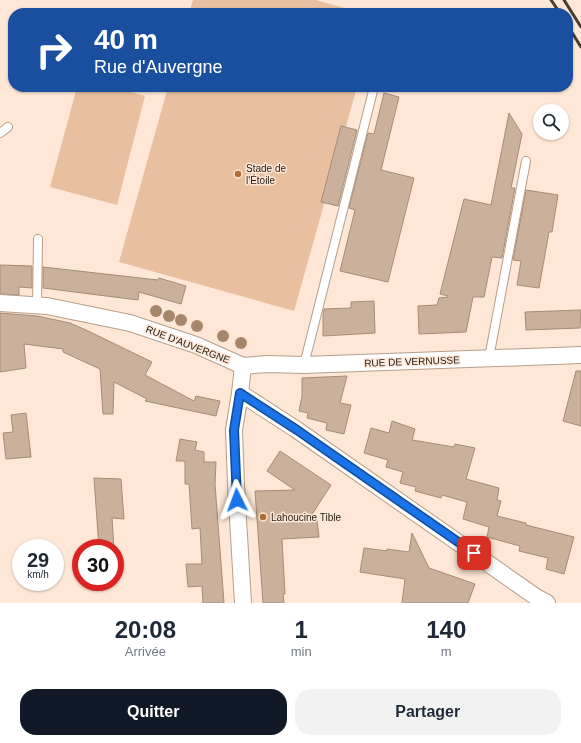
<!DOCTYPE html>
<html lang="fr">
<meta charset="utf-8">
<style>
body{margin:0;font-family:Helvetica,sans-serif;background:#f2f2f3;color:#1f2937;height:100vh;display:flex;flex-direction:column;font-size:15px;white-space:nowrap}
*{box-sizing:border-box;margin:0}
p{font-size:13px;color:#747a83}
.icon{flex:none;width:22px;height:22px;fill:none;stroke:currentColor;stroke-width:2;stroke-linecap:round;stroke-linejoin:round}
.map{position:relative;height:603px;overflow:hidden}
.panel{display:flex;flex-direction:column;background:#fff;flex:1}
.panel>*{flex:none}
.banner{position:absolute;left:8px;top:8px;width:565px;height:84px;border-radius:16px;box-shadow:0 1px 3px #0004;background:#1a4fa0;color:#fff;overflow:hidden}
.controls{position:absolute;left:533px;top:104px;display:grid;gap:8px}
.controls a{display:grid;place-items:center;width:36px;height:36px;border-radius:50%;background:#fff;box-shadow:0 1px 3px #0004;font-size:20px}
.speed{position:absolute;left:12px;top:539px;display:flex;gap:8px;font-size:20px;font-weight:700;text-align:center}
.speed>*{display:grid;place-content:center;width:52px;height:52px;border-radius:50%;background:#fff;box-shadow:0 1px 3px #0004;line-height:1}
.speed small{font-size:10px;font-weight:400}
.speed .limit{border:6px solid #d22;background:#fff;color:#111}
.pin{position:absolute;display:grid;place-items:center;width:34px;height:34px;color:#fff;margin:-17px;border-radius:8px;box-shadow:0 2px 6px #0006}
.me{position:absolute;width:44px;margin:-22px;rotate:357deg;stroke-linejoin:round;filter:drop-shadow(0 0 3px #0008)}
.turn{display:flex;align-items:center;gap:14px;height:84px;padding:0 20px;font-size:18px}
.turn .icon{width:52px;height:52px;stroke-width:2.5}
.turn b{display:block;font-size:28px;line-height:34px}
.eta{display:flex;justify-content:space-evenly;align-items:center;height:68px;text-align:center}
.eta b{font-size:24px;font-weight:800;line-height:28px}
.button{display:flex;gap:8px;margin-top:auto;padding:8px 20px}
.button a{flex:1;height:46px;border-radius:16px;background:#111827;color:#fff;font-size:16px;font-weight:800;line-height:46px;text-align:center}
.button a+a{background:#f2f2f3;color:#1f2937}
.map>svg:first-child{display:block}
.green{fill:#e8c0a0}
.building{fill:#cbb19c;stroke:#a58c77}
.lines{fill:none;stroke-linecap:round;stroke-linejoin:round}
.lane-casing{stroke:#b89e89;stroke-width:10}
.street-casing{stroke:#b89e89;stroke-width:18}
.lane{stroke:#fff;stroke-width:8}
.street{stroke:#fff;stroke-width:16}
.rail{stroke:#483c33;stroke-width:3}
.tree{fill:#a7876b}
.route-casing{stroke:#114b97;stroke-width:10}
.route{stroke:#1a73e8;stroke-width:7}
.poi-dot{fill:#ad6e35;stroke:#fee7d6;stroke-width:1.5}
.labels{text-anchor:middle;stroke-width:3;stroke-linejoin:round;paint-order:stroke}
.poi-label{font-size:10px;fill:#231a12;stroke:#fee7d6;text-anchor:start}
.street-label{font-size:10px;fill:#231a12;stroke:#fee7d6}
</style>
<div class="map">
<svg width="581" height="603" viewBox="0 0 581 603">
<rect width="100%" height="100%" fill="#fee7d6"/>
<g class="green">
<polygon points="193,0 316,0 362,13 189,13"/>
<polygon points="77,87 113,87 145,96 117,205 50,187"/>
<polygon points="168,87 357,87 294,311 119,262"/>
</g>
<g class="building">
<polygon points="384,93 399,97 381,170 414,178 388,282 340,271 355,210 349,208 368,133 374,134"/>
<polygon points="509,113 522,134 511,188 515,188 502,258 492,257 484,297 473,297 466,332 419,334 418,306 437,305 439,298 448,297 448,296 440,294 464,199 491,205"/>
<polygon points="341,126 357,130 338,206 321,202"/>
<polygon points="526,190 558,195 552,232 549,232 539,288 517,285 521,261 513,260"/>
<polygon points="0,265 32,266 32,288 19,287 19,295 0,294"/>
<polygon points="43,267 158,280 159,278 186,286 181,304 139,292 138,300 43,288"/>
<polygon points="374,301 375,333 323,336 323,314 324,309 351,308 351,302"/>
<polygon points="581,310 580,328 526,330 525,312"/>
<polygon points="0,313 37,316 70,323 86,330 152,362 145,375 194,401 196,396 220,401 216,416 145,401 147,399 114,382 113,414 103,414 100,369 63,352 63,349 24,344 26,368 0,372"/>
<polygon points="576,371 581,371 581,426 563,421"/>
<polygon points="347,376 340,403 351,405 344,434 326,430 327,423 307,418 308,413 299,411 302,396 302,378"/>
<polygon points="26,413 31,457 6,459 3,433 13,432 11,415"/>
<polygon points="392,421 415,429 412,440 454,447 455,444 475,448 466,479 499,488 497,500 501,501 497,516 526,523 526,525 574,537 564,574 546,569 548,558 519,551 520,546 487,537 489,527 463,519 467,502 442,495 441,498 415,491 416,487 400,483 403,472 386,467 388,460 364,453 371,428 389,433"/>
<polygon points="180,439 197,442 195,450 204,452 204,462 216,462 215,484 224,603 203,603 202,586 188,587 186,564 202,564 200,528 192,529 189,484 185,484 185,461 176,461"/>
<polygon points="280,451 331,485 311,516 317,520 319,537 282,539 285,594 283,594 284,603 263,603 255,491 295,490 267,471"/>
<polygon points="94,478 121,479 124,519 112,518 114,548 99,548"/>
<polygon points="412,533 429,568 475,584 468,603 402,603 405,579 360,572 364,548 387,551 387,549 409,552"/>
</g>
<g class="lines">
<g class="lane-casing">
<g id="lane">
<polyline points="0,133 8,127"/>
<polyline points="37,305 38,239"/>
<polyline points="489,358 526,161"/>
<polyline points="304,365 374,87"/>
</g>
</g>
<g class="street-casing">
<g id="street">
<polyline points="0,303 47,306 130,323 196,345 243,366 240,393 297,430 536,597 547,603"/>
<polyline points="243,366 267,364 304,365 581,355"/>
<polyline points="240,393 234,430 236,485 243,603"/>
</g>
</g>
<use href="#lane" class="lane"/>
<use href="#street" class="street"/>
<g class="rail">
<polyline points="551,0 560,13"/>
<polyline points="564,0 581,27"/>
<polyline points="568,26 581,47"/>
</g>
</g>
<g class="tree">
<circle cx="156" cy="311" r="6"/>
<circle cx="169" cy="316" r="6"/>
<circle cx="181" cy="320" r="6"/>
<circle cx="197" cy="326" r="6"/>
<circle cx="223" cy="336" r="6"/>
<circle cx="241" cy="343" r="6"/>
</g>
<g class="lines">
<g class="route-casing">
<polyline id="route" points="237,500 234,430 240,393 297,430 474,553"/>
</g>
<use href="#route" class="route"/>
</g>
<g class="poi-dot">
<circle cx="238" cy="174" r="4"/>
<circle cx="263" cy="517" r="4"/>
</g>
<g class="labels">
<g class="poi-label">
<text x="246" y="172">Stade de<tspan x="246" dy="12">l'Étoile</tspan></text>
<text x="271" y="521">Lahoucine Tible</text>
</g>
<g class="street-label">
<text transform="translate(188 344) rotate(21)" y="4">RUE D'AUVERGNE</text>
<text transform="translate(412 361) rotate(-2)" y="4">RUE DE VERNUSSE</text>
</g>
</g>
</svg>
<div class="controls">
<a><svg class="icon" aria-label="search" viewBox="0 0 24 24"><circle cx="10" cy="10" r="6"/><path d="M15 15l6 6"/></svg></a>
</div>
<div class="speed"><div>29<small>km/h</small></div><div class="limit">30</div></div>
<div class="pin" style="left:474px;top:553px;background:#d93025"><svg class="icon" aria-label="arrive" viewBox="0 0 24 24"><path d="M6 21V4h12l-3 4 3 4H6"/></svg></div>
<svg class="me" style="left:237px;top:500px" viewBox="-20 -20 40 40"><path d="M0-17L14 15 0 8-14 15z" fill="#1a73e8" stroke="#fff" stroke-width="4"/></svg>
<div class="banner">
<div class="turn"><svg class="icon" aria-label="right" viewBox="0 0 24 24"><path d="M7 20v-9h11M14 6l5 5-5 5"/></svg><div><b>40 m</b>Rue d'Auvergne</div></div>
</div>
</div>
<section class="panel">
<div class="eta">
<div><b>20:08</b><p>Arrivée</p></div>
<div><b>1</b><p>min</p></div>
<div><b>140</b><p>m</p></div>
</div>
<div class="button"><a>Quitter</a><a>Partager</a></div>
</section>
